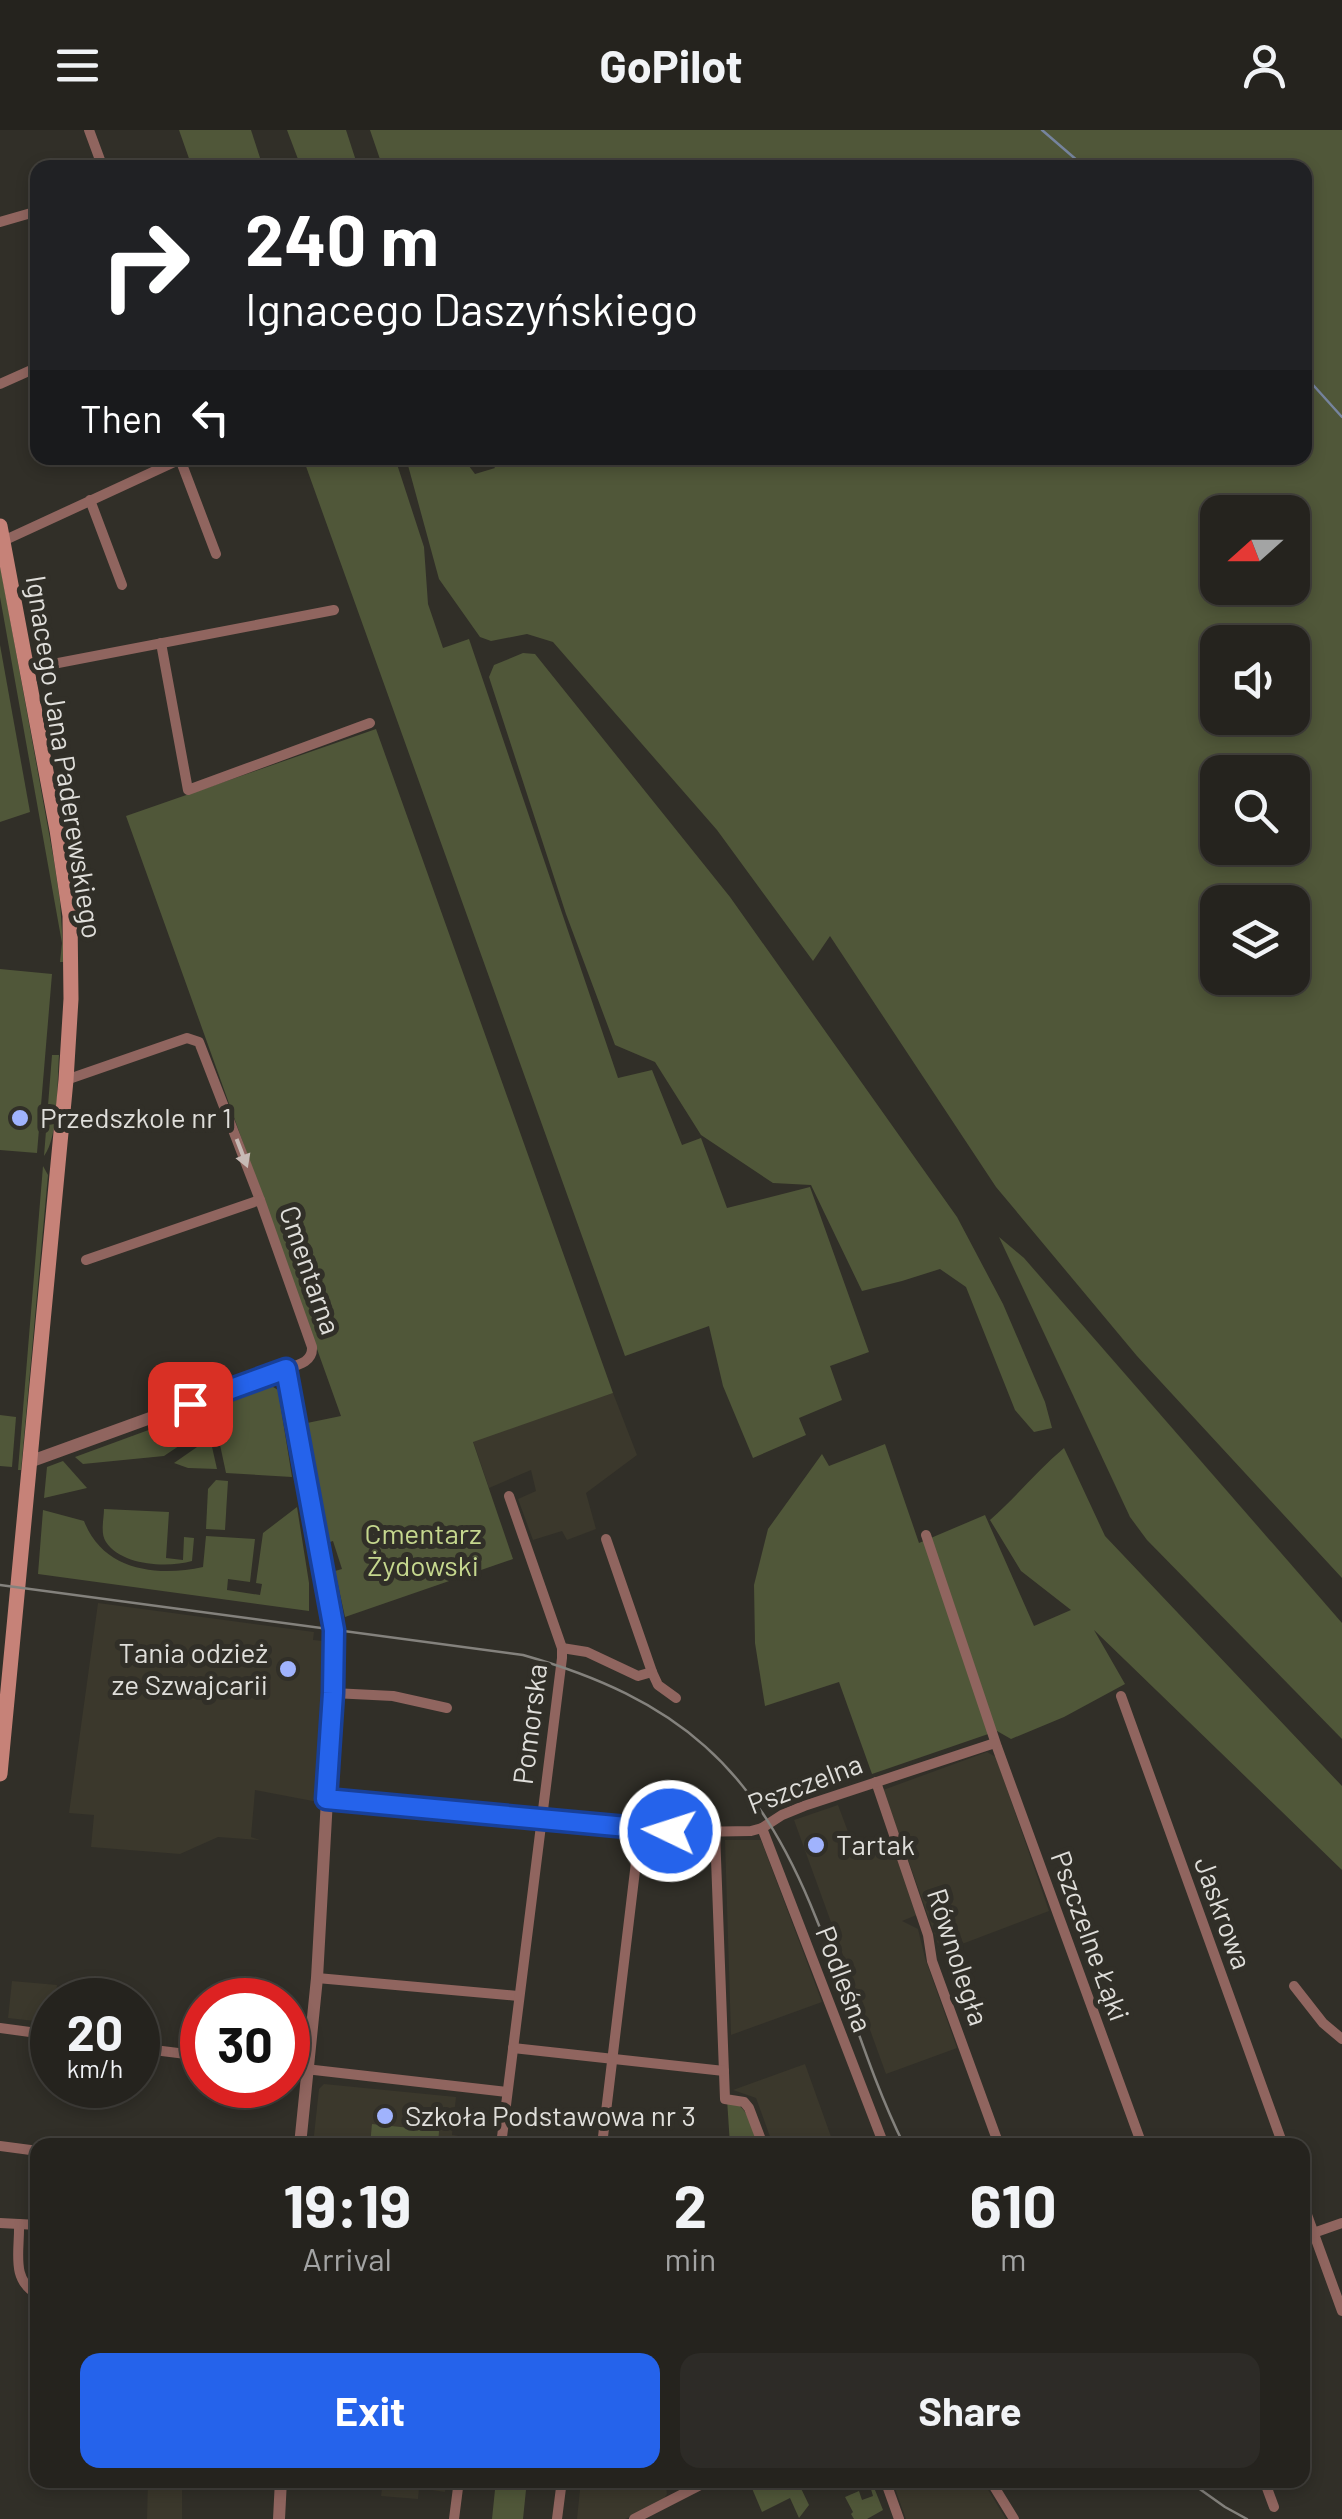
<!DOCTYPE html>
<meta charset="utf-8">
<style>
body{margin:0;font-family:Barlow,sans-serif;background:#2d2b27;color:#f1f3f6;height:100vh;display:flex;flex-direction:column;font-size:38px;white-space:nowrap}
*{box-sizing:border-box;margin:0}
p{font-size:32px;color:#a3a4a4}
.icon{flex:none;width:55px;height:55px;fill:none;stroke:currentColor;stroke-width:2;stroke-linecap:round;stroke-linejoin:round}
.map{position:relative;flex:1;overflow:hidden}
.panel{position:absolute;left:30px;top:2008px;width:1280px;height:350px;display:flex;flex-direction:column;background:#25231e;border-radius:20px;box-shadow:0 5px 15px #0003,0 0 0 2px #42403c}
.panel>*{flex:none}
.guide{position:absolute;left:30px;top:30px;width:1282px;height:305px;border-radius:20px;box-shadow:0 5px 15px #0003,0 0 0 2px #42403c;background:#202124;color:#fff;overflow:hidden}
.needle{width:65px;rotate:249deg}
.controls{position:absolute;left:1200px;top:365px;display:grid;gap:20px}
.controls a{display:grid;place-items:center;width:110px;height:110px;border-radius:20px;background:#25231e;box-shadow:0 5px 15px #0003,0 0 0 2px #42403c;font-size:50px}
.speed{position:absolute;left:30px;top:1848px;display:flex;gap:20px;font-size:50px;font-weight:700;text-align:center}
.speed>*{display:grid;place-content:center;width:130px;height:130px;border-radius:50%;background:#25231e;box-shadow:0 5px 15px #0003,0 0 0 2px #42403c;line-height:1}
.speed small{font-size:25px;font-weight:400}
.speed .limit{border:15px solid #d22;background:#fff;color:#111}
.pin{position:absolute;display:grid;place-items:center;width:85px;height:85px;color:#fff;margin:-42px;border-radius:20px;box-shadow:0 5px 15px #0006}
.me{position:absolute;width:110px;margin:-55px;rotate:274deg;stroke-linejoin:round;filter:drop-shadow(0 0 8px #0008)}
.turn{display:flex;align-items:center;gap:35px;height:210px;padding:0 50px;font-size:45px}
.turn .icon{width:130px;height:130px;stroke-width:2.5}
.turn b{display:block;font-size:70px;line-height:85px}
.then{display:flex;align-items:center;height:95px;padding:0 50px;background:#0003;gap:20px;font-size:38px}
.eta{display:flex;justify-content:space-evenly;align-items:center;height:170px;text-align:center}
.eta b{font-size:60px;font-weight:700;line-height:70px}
.button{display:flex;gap:20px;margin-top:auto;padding:20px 50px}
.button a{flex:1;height:115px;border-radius:20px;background:#2563eb;color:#fff;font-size:40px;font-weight:700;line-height:115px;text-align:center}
.button a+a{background:#2d2b27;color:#f1f3f6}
header{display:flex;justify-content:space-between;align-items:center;height:130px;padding:0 50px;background:#25231e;font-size:45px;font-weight:700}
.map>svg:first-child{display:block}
.built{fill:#3b382c}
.green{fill:#505739;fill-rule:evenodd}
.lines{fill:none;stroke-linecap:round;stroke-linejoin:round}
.stream{stroke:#76849e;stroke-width:2.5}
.minor{stroke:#90655f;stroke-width:10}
.tertiary{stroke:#90655f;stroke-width:12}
.secondary{stroke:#c68278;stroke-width:15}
.rail{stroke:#84827d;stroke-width:2.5}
.oneway{fill:#c7bab5}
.route-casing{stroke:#184099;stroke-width:25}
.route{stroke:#2563eb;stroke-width:18}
.poi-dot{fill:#a0b3fd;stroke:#312f28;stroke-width:4}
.labels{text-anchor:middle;stroke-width:10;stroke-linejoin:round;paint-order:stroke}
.street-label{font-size:28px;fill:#dfdeda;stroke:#312f28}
.poi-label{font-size:28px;fill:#dfdeda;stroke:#312f28;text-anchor:start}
.park-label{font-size:28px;fill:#c5d78e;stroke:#312f28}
</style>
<header><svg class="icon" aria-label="menu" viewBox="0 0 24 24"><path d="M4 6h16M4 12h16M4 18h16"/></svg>GoPilot<svg class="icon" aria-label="person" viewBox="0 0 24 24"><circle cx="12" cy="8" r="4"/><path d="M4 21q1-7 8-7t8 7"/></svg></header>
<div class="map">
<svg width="1342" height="2389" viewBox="0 0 1342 2389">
<rect width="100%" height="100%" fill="#312f28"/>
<g class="built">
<polygon points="613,1263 637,1325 586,1363 596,1399 567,1410 562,1401 533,1410 518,1369 536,1361 531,1340 489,1358 473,1311"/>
<polygon points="98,1473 314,1502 313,1510 323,1511 327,1515 318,1672 255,1660 251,1707 260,1710 218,1707 180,1724 91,1717 94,1685 69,1683"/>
<polygon points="987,1622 996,1627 1049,1781 941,1822 883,1660"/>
<polygon points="838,1675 856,1723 893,1710 919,1784 902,1791 918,1799 925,1828 957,1918 886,1944 794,1690"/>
<polygon points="725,1710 761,1710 822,1872 731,1905"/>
<polygon points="12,1851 57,1855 56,1870 52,1870 52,1893 8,1888"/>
<polygon points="805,1934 834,2015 773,2015 756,1968 733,1960"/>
<polygon points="324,1954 456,1967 452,2005 472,2008 471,2015 313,2015 319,1959"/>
<polygon points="148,2350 182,2350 182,2389 147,2389"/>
<polygon points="383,2350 447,2350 445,2362 419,2358 418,2369 381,2366"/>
<polygon points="581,2350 665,2350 667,2364 662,2372 625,2389 577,2389"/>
<polygon points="892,2350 982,2350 1006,2389 906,2389"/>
</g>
<g class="green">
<polygon points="179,0 251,0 263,37 192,37"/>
<polygon points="287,0 346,0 358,37 301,37"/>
<path d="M370,0h972v1448l-205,-222 -141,-169 -166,-251 -17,25 -96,-131 -164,-188 -26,-8 -36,7 -11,-4 -41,-58 -33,-121h57l12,16 20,-6 -7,-10h817v-290h-922zM1292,382v76h-74v-76zM1218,512h74v76h-74zM1218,642h74v76h-74zM1218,772h74v76h-74z"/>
<polygon points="303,328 395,328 424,417 428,474 443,518 469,509 618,948 652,940 682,1015 701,1008 727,1078 810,1057 869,1222 830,1236 842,1270 799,1288 806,1305 753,1328 723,1256 709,1196 625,1226"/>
<polygon points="0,434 54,731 60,771 64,832 60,832 62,813 0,467"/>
<polygon points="0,515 30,682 0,692"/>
<polygon points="523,523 535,524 730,767 957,1087 1003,1174 1045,1272 1052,1298 1034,1302 1015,1280 966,1157 940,1139 902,1151 862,1161 811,1055 773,1053 701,1005 655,932 615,915 566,784 489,547 494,535"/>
<polygon points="376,599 613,1263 473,1312 513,1429 345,1487 335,1441 342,1439 333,1411 327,1413 307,1293 341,1286 126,686"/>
<polygon points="0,839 52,844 37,1023 0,1020"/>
<path d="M52,925h7c-2,26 0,82 -15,101z"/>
<polygon points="43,1036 48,1045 21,1340 18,1340"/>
<polygon points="999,1107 1024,1128 1342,1493 1342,1609 1147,1410 1130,1387"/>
<polygon points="270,1255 278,1260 292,1347 226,1343 212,1277"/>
<polygon points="203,1280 207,1297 164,1326 83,1334 75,1327"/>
<polygon points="0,1285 16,1287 12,1337 0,1336"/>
<polygon points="210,1308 217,1339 188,1338 174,1333"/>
<path d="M885,1314l34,99 66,-28 49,111 37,-16 -50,-39 -31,-51c26,-23 48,-50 74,-72l41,88 237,250v84l-248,-240 31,54 -61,33 -53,22 -14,-8 -125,43 -33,-92 -74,24 -10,-63 -1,-58 14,-56 54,-75 7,12z"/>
<polygon points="63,1331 87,1358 44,1368 47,1337"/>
<polygon points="216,1350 228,1351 225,1400 206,1399 208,1359"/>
<path d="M297,1377l12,76v28l-271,-37 5,-64 41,11c19,50 74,56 119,46l3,-31 49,3 -5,43 -22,-3 -1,11 33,5 2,-11 -6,-1 7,-50z"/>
<path d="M104,1379l65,3 -3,46 17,2 1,-23 10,1 -2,23c-24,7 -70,5 -86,-19 -6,-9 -2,-23 -2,-33z"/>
<path d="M727,1969c23,8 23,25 31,46h-28z"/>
<polygon points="372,1994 439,2001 438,2015 370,2015"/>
<polygon points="496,2350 527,2350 523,2389 492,2389"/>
<polygon points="763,2350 785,2352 797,2350 809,2375 799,2388 790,2368 762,2382 751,2356"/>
<polygon points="873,2355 883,2380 867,2389 854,2389 851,2384 853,2382 845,2367 859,2361 862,2370 873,2366 870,2356"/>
</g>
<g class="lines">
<g class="stream">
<polyline points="1042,0 1086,38"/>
<polyline points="1305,246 1342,287"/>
</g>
<g class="minor">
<polyline points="89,0 103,38"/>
<polyline points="0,92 38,81"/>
<polyline points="0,254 38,237"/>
<polyline points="180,329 216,424"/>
<polyline points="90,370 122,455"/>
<polyline points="3,411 183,328"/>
<polyline points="161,513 188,660 370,593"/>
<polyline points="27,539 334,480"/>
<path d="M66,950l121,-42 12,4 61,158 52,147c1,15 -14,18 -27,22"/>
<polyline points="86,1130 260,1070"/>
<polyline points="926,1405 997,1617 1142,2015"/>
<polyline points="562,1518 587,1522 638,1546 652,1542 606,1409"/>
<polyline points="652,1542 658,1555 676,1568"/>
<polyline points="333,1563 393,1566 447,1578"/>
<polyline points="1121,1566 1283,2015"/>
<polyline points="876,1652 928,1805 932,1831 999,2015"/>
<polyline points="327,1669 640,1699 692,1702 751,1701 762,1698 782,1685 804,1676 995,1613"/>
<polyline points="762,1698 884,2015"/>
<polyline points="715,1702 725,1969 744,1972 749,1978 763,2015"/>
<polyline points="317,1848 518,1866"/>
<polyline points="1294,1856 1323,1893 1342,1909"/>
<polyline points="0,1898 52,1905"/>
<polyline points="138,1918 202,1926"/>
<polyline points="513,1918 724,1941"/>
<polyline points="288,1937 507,1962"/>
<polyline points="501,2015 562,1528 562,1518 509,1366"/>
<polyline points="602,2015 640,1699"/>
<polyline points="0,2016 38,2021"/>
<polyline points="1302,2071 1342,2181"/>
<polyline points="0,2093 38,2095"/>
<path d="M19,2094c1,28 -9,55 19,71"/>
<polyline points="1302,2107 1342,2093"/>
<polyline points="885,2350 899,2389"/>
<polyline points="990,2350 1014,2389"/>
<polyline points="1264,2350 1274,2377"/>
<polyline points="454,2389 459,2350"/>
<polyline points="557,2389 562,2350"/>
<polyline points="634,2389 710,2350"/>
</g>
<g class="tertiary">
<polyline points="29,1332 285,1239 334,1500 335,1526 317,1848 300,2015"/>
<polyline points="279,2389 281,2350"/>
</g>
<polyline class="secondary" points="0,396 57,700 70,786 71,869 66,950 0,1644"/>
<g class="rail">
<path d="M0,1455l523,70c155,44 233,112 293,263 31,75 52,154 88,227"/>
<polyline points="1187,2350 1225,2377 1247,2389"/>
</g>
</g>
<defs><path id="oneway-solid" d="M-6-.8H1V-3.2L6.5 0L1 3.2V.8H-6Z" transform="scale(2.5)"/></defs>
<use class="oneway" href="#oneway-solid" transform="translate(242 1023) rotate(69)"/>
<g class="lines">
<g class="route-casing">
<polyline id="route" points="190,1274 286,1239 334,1500 333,1563 326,1669 670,1701"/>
</g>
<use href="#route" class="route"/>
</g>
<g class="poi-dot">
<circle cx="20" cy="988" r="10"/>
<circle cx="288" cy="1539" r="10"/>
<circle cx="816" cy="1715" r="10"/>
<circle cx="385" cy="1986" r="10"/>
</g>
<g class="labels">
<g class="street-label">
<text transform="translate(64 627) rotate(81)" y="10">Ignacego Jana Paderewskiego</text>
<text transform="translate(310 1140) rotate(71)" y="10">Cmentarna</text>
<text transform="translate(530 1594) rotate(-83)" y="10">Pomorska</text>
<text transform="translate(805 1654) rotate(-21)" y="10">Pszczelna</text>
<text transform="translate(1223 1783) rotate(70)" y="10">Jaskrowa</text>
<text transform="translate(1090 1806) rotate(70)" y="10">Pszczelne Łąki</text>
<text transform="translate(958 1827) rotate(72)" y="10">Równoległa</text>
<text transform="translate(844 1849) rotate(69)" y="10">Podleśna</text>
</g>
<g class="poi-label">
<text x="40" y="998">Przedszkole nr 1</text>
<text x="268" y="1533" text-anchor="end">Tania odzież<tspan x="268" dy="32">ze Szwajcarii</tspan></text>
<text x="836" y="1725">Tartak</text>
<text x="405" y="1996">Szkoła Podstawowa nr 3</text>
</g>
<g class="park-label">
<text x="423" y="1414">Cmentarz<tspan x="423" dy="32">Żydowski</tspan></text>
</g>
</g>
</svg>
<div class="controls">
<a><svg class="needle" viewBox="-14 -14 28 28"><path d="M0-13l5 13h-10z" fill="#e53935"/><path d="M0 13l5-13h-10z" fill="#a3a4a4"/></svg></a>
<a><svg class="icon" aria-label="sound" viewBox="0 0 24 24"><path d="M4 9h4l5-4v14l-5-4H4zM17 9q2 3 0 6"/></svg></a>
<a><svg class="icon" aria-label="search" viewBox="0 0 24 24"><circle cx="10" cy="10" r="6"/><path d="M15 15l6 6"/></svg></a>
<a><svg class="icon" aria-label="layers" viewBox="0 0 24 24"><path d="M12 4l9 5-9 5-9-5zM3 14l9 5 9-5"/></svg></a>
</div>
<div class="speed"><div>20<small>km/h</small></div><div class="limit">30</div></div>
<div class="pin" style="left:190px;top:1274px;background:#d93025"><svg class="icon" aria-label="arrive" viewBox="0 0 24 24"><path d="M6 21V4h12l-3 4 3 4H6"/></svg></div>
<svg class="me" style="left:670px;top:1701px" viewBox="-20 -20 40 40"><circle r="17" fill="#2563eb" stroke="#fff" stroke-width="3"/><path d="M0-11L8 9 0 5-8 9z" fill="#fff"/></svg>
<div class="guide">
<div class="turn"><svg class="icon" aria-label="right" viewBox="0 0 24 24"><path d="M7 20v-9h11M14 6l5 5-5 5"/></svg><div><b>240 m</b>Ignacego Daszyńskiego</div></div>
<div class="then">Then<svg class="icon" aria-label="left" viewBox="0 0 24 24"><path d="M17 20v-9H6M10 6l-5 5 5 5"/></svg></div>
</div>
<section class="panel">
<div class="eta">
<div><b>19:19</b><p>Arrival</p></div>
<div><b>2</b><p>min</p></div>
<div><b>610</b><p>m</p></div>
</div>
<div class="button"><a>Exit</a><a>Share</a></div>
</section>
</div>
